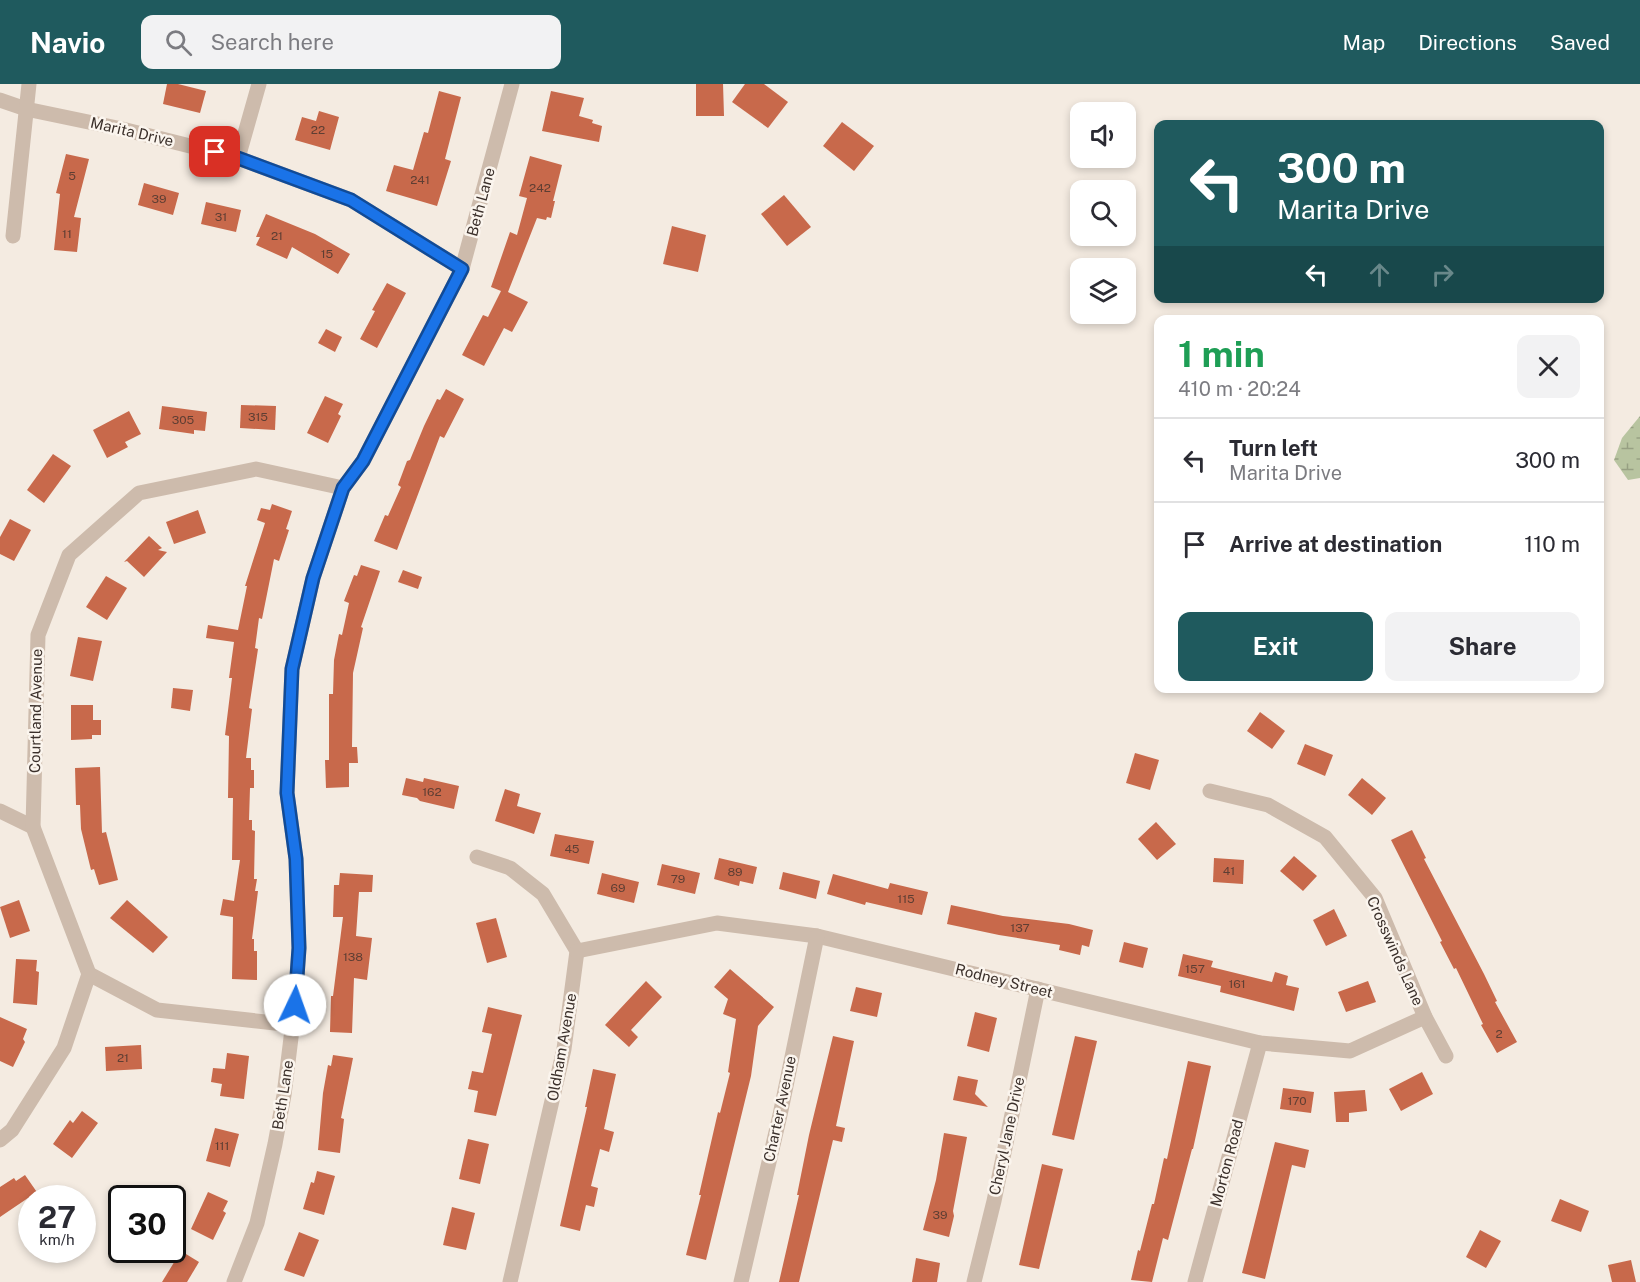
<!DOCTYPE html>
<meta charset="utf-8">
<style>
body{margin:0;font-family:"Public Sans",sans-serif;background:#f2f2f3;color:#2b2b33;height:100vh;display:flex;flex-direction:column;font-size:22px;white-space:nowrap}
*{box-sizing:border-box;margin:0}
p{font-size:20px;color:#7c7c81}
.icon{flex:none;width:33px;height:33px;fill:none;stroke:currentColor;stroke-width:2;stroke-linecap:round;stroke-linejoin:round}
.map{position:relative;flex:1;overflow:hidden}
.panel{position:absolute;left:1154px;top:231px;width:450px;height:378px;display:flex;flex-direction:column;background:#fff;border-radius:12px;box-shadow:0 3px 9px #0003}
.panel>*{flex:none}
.banner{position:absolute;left:1154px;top:36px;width:450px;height:183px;border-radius:12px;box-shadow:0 3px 9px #0003;background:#1f5a5e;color:#fff;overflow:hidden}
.controls{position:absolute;left:1070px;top:18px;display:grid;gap:12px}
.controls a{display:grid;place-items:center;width:66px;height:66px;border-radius:12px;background:#fff;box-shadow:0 3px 9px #0003;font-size:30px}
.speed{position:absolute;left:18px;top:1101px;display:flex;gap:12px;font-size:30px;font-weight:700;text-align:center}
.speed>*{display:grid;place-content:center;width:78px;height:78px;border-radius:50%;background:#fff;box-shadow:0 3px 9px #0003;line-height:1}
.speed small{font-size:15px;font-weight:400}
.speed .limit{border:3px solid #111;border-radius:9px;background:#fff;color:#111}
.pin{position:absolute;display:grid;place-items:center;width:51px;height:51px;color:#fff;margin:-26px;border-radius:12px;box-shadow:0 3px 9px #0006}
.me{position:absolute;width:66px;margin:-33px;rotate:3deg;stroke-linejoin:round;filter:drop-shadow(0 0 4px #0008)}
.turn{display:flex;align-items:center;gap:21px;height:126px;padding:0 24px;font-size:27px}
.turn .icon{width:78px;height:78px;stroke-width:2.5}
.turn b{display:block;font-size:42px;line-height:51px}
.lanes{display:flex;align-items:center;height:57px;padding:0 24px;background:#0003;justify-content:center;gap:30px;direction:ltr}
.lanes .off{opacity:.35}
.round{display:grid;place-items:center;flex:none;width:63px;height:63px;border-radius:12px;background:#f2f2f3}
.summary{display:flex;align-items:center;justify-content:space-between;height:102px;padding:0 24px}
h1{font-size:36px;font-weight:700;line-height:45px;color:#1e9e55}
.primary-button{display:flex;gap:12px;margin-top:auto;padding:12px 24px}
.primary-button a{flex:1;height:69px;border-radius:12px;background:#1f5a5e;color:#fff;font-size:24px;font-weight:700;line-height:69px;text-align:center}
.primary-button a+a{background:#f2f2f3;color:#2b2b33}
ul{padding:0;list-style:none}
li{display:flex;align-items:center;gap:18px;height:84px;padding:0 24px;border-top:2px solid #e1e1e2}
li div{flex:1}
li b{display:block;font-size:22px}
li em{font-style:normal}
header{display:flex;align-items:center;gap:36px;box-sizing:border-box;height:84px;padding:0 30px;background:#1f5a5e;color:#fff}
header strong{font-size:28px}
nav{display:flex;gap:33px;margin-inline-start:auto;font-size:21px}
.search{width:420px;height:54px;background:#f2f2f3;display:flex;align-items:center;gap:15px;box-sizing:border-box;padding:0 21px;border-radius:12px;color:#7c7c81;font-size:22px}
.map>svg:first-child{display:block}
.wetland{fill:url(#wetland-marsh)}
.building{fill:#c8694b}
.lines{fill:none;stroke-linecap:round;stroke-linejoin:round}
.minor{stroke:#cdbbac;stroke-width:15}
.route-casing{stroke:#114b97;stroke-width:15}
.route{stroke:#1a73e8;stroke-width:10}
.labels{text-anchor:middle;stroke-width:5;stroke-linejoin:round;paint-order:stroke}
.number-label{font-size:12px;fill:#5e3e33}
.street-label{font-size:15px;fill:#3b302b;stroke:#fbf5ee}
</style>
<header>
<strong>Navio</strong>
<div class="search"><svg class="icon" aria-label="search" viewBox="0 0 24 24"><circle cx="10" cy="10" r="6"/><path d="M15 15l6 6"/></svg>Search here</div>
<nav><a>Map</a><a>Directions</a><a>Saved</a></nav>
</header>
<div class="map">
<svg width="1640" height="1198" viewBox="0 0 1640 1198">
<defs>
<pattern id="wetland-marsh" width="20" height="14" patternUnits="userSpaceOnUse" patternTransform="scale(1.5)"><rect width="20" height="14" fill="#b8c4a0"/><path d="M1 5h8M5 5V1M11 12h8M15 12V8" fill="none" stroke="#97a083"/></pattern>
</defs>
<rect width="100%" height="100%" fill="#f4ebe1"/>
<polygon class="wetland" points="1640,332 1640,394 1628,396 1614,376 1622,354"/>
<g class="building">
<polygon points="167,0 178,0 206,7 200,29 163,20"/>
<polygon points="696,0 723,0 724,32 696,32"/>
<polygon points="745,0 764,0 788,18 768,44 732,18"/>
<polygon points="439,7 461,13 445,75 451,77 437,122 386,107 394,81 413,86 424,48 428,49"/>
<polygon points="551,7 584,14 579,32 593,36 592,39 602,42 599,58 542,47"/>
<polygon points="319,27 339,33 330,66 295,56 302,33 316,37"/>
<polygon points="842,38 874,62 854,87 823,62"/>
<polygon points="66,70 89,75 74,133 81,134 77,168 54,166 60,110 56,109"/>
<polygon points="530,72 562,81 553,117 555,117 551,134 547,133 546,136 537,134 508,208 528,218 512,248 504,244 484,282 462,271 483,231 488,233 501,207 491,203 510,148 517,151 527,114 519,112"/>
<polygon points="144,99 179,109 173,131 138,121"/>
<polygon points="784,111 811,143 787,162 761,130"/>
<polygon points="206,118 241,126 236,148 201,140"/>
<polygon points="266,130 315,150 350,170 338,190 292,163 287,175 256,161 260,153 256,153"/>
<polygon points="672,142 706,151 698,188 663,180"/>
<polygon points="387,199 406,209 377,264 360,255 375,227 372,226"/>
<polygon points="326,245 342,253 335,268 318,259"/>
<polygon points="446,305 464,315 444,354 440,352 397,466 374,457 385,431 388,432 401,403 398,401 407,377 410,376 424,342 437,315 440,316"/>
<polygon points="325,312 343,320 338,330 341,332 328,359 307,349"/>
<polygon points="241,321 276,322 275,346 240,344"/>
<polygon points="162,322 207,328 205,347 194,346 194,350 159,345"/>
<polygon points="129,327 141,350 125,358 128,363 107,374 93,346"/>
<polygon points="53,370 71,382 44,419 27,406"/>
<polygon points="272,420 292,427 286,445 289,446 279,477 274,475 262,535 259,534 255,564 258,565 249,624 252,625 246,674 251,674 251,686 254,686 254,704 250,704 249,736 252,736 252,746 255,747 254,795 257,795 255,807 258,807 252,855 254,855 254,867 257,867 257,896 232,895 233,833 220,831 223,815 234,817 240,776 232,776 233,714 228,714 229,652 225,651 232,594 229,594 234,558 206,554 208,541 238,546 247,502 245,502 265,439 257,436 261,424 270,426"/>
<polygon points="198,426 206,449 174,460 166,438"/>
<polygon points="10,435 31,446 14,477 0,470 0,453"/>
<polygon points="149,452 162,464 158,466 167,468 144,493 127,477 124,478"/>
<polygon points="361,481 380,487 361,543 363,544 353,589 352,663 357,663 358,679 349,679 349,703 326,704 325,676 329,676 329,610 333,610 334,576 339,550 342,551 349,519 344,517 354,491 357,492"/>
<polygon points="403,486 422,493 418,505 398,498"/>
<polygon points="106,492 127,504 107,536 86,523"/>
<polygon points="78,553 102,557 93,597 70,592"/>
<polygon points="173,604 193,606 190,627 171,624"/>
<polygon points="71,621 93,621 93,636 101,636 101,651 92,651 92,655 71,656"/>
<polygon points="1260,628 1285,647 1272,665 1247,647"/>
<polygon points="1305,660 1333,671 1325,692 1297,680"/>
<polygon points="1135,669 1159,676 1150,706 1126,699"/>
<polygon points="100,683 102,749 106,748 118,796 99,801 94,785 91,786 81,745 80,721 76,721 75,684"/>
<polygon points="406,694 423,698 424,694 459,702 454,725 420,717 417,714 402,711"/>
<polygon points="1362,694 1386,714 1372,731 1348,711"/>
<polygon points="505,705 520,710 517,722 541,729 534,750 495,737"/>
<polygon points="1156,738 1176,760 1157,776 1138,755"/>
<polygon points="1412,746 1426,774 1424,775 1484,890 1497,917 1495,918 1517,958 1497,969 1481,941 1483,940 1456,884 1454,885 1440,858 1442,857 1391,756"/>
<polygon points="555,750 594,757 589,780 550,772"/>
<polygon points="1294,772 1317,792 1303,807 1280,787"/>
<polygon points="719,774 757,783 753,800 740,797 739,802 714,795"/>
<polygon points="1214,774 1244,776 1243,800 1213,798"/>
<polygon points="662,780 700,789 695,810 657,801"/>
<polygon points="783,788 820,797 816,815 779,805"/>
<polygon points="340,789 373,791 372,808 359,808 356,852 372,854 367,896 354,894 352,949 330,948 331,912 333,912 343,833 333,833 334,801 339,801"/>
<polygon points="602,789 639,798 634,819 597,810"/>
<polygon points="833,790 888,805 890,799 928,808 922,831 866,818 865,821 827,810"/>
<polygon points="19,816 30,847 10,854 0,823"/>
<polygon points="127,816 168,853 153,869 110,834"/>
<polygon points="951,821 1003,832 1069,840 1093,846 1089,863 1082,861 1080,871 1059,866 1060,861 999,851 947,840"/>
<polygon points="1334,825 1347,852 1326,862 1313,836"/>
<polygon points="496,834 507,873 487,879 476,839"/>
<polygon points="1124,858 1148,864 1143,884 1119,878"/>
<polygon points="1183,870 1213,877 1211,883 1272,898 1275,888 1288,892 1286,901 1299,904 1294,927 1220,908 1221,902 1178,892"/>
<polygon points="16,875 37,876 36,887 39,888 37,921 13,919"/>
<polygon points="730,885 774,923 758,942 751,992 706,1176 686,1171 701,1111 699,1111 718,1028 720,1029 730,989 728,988 736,935 723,930 728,915 714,903"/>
<polygon points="646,897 662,913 631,946 638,953 629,963 605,941"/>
<polygon points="1368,897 1376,918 1346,928 1338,908"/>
<polygon points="856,903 882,909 877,933 850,927"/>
<polygon points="488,923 522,931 496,1032 474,1028 478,1007 468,1005 472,987 483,989 492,950 482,948"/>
<polygon points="975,928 997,934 989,968 967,962"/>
<polygon points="0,933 27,945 23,955 25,958 13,983 0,977"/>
<polygon points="833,952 854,957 836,1042 845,1044 842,1058 833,1056 799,1198 779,1198 799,1111 797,1111 809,1051"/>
<polygon points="1075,952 1097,957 1074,1056 1052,1051"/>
<polygon points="141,961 142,985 106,987 105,963"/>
<polygon points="227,969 249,972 244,1015 220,1012 222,1000 211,998 213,984 225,985"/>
<polygon points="333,971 353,974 341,1034 344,1035 340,1069 318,1066 323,1009 328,981 331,982"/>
<polygon points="1188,977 1211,982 1193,1065 1192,1065 1168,1156 1163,1154 1152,1198 1131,1196 1138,1166 1140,1167 1152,1120 1154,1120 1164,1074 1167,1075"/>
<polygon points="593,985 616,990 604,1045 614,1048 609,1068 600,1065 591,1102 598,1104 594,1123 586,1121 580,1147 560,1142 587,1023 585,1023"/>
<polygon points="1422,988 1433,1010 1401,1027 1389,1005"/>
<polygon points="958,992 978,996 975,1010 988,1023 953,1016"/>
<polygon points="1283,1004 1314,1008 1311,1029 1280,1025"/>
<polygon points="1365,1006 1367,1027 1349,1029 1349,1038 1336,1038 1334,1008"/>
<polygon points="82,1027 98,1039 72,1074 53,1060 70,1036 73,1039"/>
<polygon points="215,1044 239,1050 230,1083 206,1077"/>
<polygon points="944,1049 967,1053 953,1127 954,1132 949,1153 923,1146 936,1096"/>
<polygon points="468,1055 489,1060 480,1100 459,1095"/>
<polygon points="1275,1058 1309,1066 1305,1084 1292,1081 1265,1195 1242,1189"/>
<polygon points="1042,1080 1063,1085 1039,1185 1019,1181"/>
<polygon points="317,1087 335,1092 324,1131 303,1125 311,1098 314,1099"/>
<polygon points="25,1091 41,1114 28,1114 0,1133 0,1103 14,1094 16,1097"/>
<polygon points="208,1108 228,1117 223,1127 226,1129 213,1156 191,1145"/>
<polygon points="1560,1115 1589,1127 1581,1148 1551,1137"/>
<polygon points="452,1123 475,1129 466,1166 443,1161"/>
<polygon points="1480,1146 1501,1157 1486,1184 1466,1173"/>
<polygon points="299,1148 319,1156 304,1193 284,1186"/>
<polygon points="181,1167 199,1178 187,1198 162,1198"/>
<polygon points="916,1174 940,1179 937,1198 912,1198"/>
<polygon points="1631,1176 1636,1198 1612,1198 1608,1181"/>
</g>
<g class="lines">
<g class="minor">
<polyline points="0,16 26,25 122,45 238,74 351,116 462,185"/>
<polyline points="238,74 259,0"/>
<polyline points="13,152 29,0"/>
<polyline points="1210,707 1268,721 1325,753 1375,814 1425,933 1446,972"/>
<polyline points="0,727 33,743"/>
<polyline points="477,773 510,784 543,810 577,867 564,965 510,1198"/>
<polyline points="577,867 717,839 817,852 1260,959 1350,967 1425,933"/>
<polyline points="89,890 157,926 293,941"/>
<polyline points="0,1056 12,1046 64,964 89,890 33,743 38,551 69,471 139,409 256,385 343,404"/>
<polyline points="234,1198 257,1139 275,1060 284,1011 295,921 299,864 296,775 287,709 292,585 313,494 343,404 363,377 462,185 512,0"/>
<polyline points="741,1198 780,1031 817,852"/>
<polyline points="974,1198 994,1117 1038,905"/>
<polyline points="1195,1198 1260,959"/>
</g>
</g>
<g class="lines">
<g class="route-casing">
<polyline id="route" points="215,68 238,74 351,116 462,185 363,377 343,404 313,494 292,585 287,709 296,775 299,864 295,921"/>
</g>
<use href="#route" class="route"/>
</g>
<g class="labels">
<g class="number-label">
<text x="318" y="50">22</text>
<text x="72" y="96">5</text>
<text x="420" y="100">241</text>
<text x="540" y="108">242</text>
<text x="159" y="119">39</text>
<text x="221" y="137">31</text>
<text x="67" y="154">11</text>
<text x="277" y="156">21</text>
<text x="327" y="174">15</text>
<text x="258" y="337">315</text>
<text x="183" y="340">305</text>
<text x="432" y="712">162</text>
<text x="572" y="769">45</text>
<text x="1229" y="791">41</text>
<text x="735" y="792">89</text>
<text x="678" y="799">79</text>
<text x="618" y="808">69</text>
<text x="906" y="819">115</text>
<text x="1020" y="848">137</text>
<text x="353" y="877">138</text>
<text x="1195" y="889">157</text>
<text x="1237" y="904">161</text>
<text x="1499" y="954">2</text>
<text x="123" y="978">21</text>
<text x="1297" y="1021">170</text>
<text x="222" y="1066">111</text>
<text x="940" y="1135">39</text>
</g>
<g class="street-label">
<text transform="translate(132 48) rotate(13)" y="5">Marita Drive</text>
<text transform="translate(481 118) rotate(-75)" y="5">Beth Lane</text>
<text transform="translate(36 627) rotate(-89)" y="5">Courtland Avenue</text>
<text transform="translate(1395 867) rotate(66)" y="5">Crosswinds Lane</text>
<text transform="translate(1004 897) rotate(14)" y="5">Rodney Street</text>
<text transform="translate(562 963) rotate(-80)" y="5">Oldham Avenue</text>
<text transform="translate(283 1011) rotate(-81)" y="5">Beth Lane</text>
<text transform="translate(780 1025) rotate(-78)" y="5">Charter Avenue</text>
<text transform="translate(1007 1052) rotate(-78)" y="5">Cheryl Jane Drive</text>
<text transform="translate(1227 1079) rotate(-75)" y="5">Morton Road</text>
</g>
</g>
</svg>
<div class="controls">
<a><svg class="icon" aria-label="sound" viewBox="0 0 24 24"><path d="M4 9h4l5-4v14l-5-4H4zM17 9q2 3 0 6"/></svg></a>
<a><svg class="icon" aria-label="search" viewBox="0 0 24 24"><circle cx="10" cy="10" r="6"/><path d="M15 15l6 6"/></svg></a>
<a><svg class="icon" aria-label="layers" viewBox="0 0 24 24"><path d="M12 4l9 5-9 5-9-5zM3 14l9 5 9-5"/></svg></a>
</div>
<div class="speed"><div>27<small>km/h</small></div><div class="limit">30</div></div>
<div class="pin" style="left:215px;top:68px;background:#d93025"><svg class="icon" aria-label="arrive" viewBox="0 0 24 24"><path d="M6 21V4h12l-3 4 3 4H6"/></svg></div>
<svg class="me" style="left:295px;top:921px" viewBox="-20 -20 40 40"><circle r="19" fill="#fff"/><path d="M0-13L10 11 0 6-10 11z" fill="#1a73e8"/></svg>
<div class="banner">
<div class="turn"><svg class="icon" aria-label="left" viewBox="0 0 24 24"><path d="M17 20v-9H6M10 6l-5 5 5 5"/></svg><div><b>300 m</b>Marita Drive</div></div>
<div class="lanes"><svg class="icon" aria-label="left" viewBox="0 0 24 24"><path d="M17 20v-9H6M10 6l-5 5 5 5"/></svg><svg class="icon off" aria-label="ahead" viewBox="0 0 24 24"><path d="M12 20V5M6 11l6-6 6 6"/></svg><svg class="icon off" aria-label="right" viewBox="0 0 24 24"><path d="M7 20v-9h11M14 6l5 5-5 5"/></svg></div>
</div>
<section class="panel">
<div class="summary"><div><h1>1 min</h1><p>410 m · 20:24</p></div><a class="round"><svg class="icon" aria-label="close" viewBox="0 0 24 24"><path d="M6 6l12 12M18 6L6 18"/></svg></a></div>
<ul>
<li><svg class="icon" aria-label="left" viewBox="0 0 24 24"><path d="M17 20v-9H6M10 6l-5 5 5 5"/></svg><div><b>Turn left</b><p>Marita Drive</p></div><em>300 m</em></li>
<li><svg class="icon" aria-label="arrive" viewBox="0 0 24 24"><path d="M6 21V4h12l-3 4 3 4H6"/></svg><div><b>Arrive at destination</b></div><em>110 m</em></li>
</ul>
<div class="primary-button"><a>Exit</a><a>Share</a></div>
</section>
</div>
